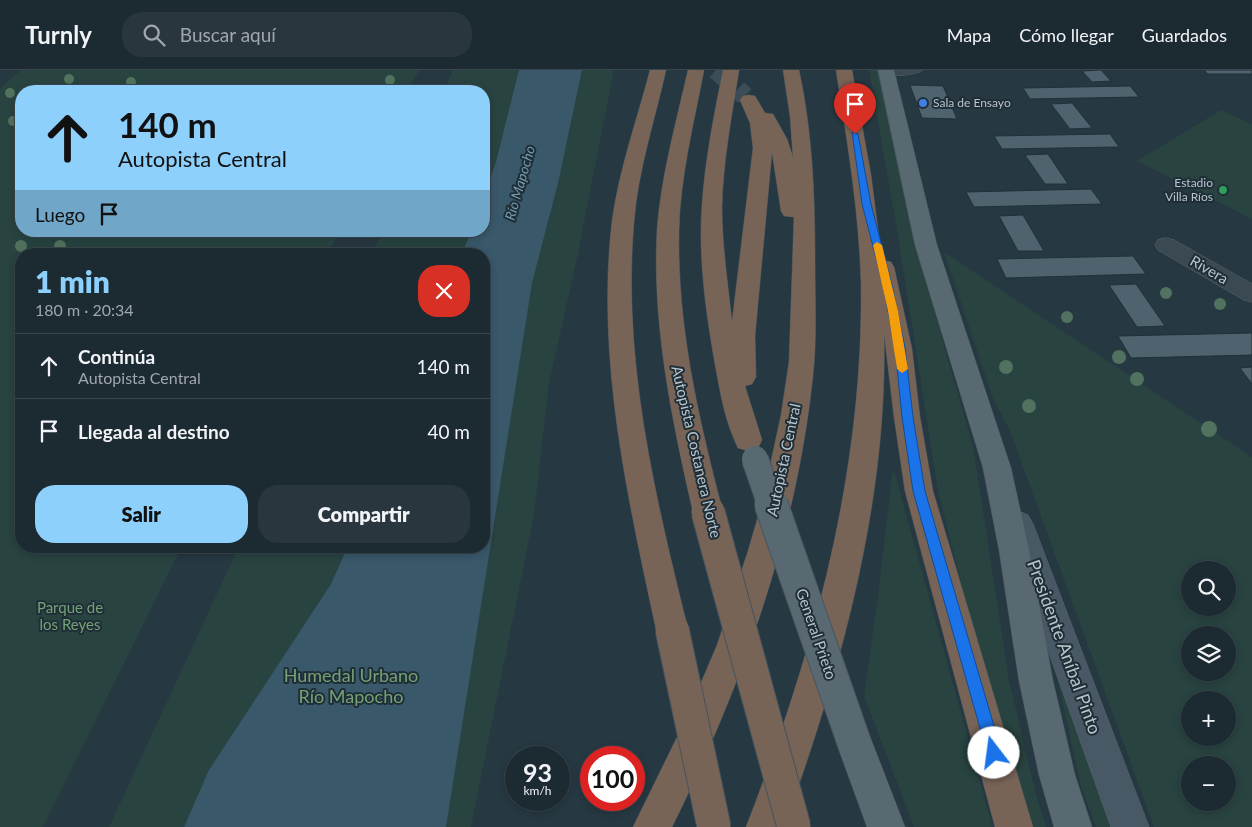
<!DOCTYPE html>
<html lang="es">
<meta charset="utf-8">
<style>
body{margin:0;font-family:Lato,sans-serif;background:#29363e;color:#f1f3f6;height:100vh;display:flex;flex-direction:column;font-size:19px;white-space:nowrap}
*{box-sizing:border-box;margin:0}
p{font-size:16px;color:#a0a7ac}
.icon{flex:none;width:28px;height:28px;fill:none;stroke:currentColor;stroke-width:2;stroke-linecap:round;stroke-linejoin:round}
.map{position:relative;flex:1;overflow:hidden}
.sheet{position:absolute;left:15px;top:178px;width:475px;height:305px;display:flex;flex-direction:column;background:#1c2a32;border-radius:20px;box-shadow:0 2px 8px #0003,0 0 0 1px #3a464d}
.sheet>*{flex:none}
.top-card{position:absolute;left:15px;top:15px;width:475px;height:152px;border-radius:20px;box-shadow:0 2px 8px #0003,0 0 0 1px #3a464d;background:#8dd0fb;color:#111;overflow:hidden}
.buttons{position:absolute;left:1181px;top:491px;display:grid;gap:10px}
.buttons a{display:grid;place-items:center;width:55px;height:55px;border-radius:50%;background:#1c2a32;box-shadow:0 2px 8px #0003,0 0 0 1px #3a464d;font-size:25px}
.speed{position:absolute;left:505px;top:676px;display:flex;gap:10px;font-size:25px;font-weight:700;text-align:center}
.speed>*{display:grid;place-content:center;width:65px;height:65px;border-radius:50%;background:#1c2a32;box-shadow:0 2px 8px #0003,0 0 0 1px #3a464d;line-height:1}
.speed small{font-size:12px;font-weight:400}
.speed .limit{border:8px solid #d22;background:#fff;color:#111}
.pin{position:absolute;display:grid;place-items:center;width:42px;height:42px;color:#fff;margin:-51px -21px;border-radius:50% 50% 50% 0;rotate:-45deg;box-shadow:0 0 5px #0007}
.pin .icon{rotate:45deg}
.me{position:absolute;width:55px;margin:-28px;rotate:345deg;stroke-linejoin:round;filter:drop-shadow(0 0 4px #0008)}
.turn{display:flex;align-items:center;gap:18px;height:105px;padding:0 20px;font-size:22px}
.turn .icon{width:65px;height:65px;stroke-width:2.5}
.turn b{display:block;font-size:35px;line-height:42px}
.then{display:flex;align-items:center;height:48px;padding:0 20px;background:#0003;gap:10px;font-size:19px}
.round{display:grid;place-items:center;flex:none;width:52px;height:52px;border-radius:20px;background:#29363e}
.overview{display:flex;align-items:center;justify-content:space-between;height:85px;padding:0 20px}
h1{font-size:30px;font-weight:800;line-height:38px;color:#8dd0fb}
.button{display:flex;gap:10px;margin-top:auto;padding:10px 20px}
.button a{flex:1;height:58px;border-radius:20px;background:#8dd0fb;color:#111;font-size:20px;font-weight:800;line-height:58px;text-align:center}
.button a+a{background:#29363e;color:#f1f3f6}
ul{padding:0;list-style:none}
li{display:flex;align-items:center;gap:15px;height:65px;padding:0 20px;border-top:1px solid #3a464d}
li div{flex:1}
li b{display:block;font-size:19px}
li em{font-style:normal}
header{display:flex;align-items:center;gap:30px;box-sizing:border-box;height:70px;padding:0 25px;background:#1c2a32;border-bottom:1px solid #3a464d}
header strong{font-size:24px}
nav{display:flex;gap:28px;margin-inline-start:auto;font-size:18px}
.search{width:350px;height:45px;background:#29363e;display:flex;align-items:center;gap:12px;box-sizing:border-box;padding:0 18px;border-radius:20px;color:#a0a7ac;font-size:19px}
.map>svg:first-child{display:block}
.green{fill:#284340;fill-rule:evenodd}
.water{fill:#39586a}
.building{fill:#4f636e;stroke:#213039}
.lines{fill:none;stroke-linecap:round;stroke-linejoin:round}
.motorway-tunnel{stroke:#3c4d57;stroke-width:19;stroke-dasharray:19 10;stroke-linecap:butt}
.service-casing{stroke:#58676f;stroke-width:1}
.minor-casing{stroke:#58676f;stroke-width:1}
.secondary-casing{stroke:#58676f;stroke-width:1}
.primary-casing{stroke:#47555e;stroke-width:1}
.motorway-casing{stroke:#45545c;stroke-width:1}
.service{fill:#3a4952;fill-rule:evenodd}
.minor{fill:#3a4952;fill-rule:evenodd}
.secondary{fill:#485965;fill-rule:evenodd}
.primary{fill:#586972;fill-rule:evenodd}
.motorway{fill:#786457;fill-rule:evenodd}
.primary-bridge-far1-casing{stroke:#47555e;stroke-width:28;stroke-linecap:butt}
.primary-bridge-casing{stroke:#47555e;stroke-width:35;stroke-linecap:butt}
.motorway-bridge-casing{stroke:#45545c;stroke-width:35;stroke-linecap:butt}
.primary-bridge-far1{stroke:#586972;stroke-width:26}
.primary-bridge{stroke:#586972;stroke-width:33}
.motorway-bridge{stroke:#786457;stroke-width:33}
.tree{fill:#51725e}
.route{fill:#1a73e8;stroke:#114b97}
.slow{fill:#f59e0b}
.shop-dot{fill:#3f7fe0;stroke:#1f2e37;stroke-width:2}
.leisure-dot{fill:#2e9e5b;stroke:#1f2e37;stroke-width:2}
.labels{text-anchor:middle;stroke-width:4;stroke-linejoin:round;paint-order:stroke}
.far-poi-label{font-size:12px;fill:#b7c4cc;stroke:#1f2e37;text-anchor:start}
.far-water-label{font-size:14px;font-style:italic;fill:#779cb0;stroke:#1f2e37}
.street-label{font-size:15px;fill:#b7c4cc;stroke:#1f2e37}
.park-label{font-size:15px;fill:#75a275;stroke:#1f2e37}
.near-street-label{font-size:18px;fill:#b7c4cc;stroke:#1f2e37}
.near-park-label{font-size:18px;fill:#75a275;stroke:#1f2e37}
</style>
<header>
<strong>Turnly</strong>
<div class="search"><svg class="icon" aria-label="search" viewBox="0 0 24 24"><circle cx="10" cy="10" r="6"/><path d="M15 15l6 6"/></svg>Buscar aquí</div>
<nav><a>Mapa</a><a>Cómo llegar</a><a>Guardados</a></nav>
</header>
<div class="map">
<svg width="1252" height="757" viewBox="0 0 1252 757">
<rect width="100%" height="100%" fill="#263842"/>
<g class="green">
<polygon points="21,0 419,0 408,21 21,21 21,161 339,161 328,184 21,184 21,476 182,476 43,757 0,757 0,18"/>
<polygon points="453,0 614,0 577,188 549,313 534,444 471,757 109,757 239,476 484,476 484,184 372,184 382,161 484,161 484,21 443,21"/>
<polygon points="869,0 878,0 892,66 943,272 973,376 1009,610 1035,721 1046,757 1032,757 971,553 938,421 896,154"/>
<polygon points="1221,40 1252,54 1252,149 1137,91"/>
<path d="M944,182l308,205v370h-98l-144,-396 -17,-32zM1190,500h38v38h-38zM1190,565h38v37h-38zM1190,630h38v38h-38zM1190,695h38v37h-38z"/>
<polygon points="893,397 989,744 992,757 914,757 864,626 878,526"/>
<polygon points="1045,553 1120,757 1096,757 1081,716"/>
</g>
<polygon class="water" points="519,0 582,0 558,113 532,213 446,757 184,757 209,700 331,514 348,476 484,476 484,184 462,184 471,161 484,161 484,126 496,92"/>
<g class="building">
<polygon points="1101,0 1111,11 1092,12 1082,1"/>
<polygon points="1204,0 1252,0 1252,4 1208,4"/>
<polygon points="910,15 943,16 957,49 922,48"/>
<polygon points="1130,16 1139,27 1030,29 1023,18"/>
<polygon points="1072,33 1092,58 1070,59 1051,34"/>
<polygon points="1110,64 1119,77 1002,79 994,66"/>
<polygon points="1048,84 1068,114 1045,114 1025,85"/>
<polygon points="1091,119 1102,134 974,137 966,122"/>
<polygon points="1023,145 1044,181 1018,181 999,146"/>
<polygon points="1133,186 1146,204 1006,208 997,189"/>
<polygon points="1136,214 1165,256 1137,257 1109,215"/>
<polygon points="1252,263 1252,285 1131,288 1118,266"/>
<polygon points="1252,297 1252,314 1240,298"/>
</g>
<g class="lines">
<polyline class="motorway-tunnel" points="716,0 745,26"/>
<g class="service-casing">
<path id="service" d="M923,0c-5,5 -37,8 -42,3l4,-3z"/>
</g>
<g class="minor-casing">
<polygon id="minor" points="1166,168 1174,170 1252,214 1252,232 1244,230 1158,180 1155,175 1158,170"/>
</g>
<g class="secondary-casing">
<polygon id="secondary" points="1018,441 1028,445 1033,454 1149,757 1111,757 1003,454 1008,445"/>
</g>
<g class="primary-casing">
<g id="primary">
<polygon points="878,0 894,0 937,175 1011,398 1029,480 1053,611 1075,705 1092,757 1054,757 1039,705 1019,611 999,480 983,398 915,175"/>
<polygon points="854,654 867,659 905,757 867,757 836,672 841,659"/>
</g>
</g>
<g class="motorway-casing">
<g id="motorway">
<path d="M650,0h16c-11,50 -28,100 -32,152 -12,138 21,274 54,407l-4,11 -12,5 -12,-5 -4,-11c-29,-134 -60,-271 -44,-408 7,-52 25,-101 38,-151z"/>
<path d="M688,0h16c-10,53 -24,107 -25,161 -2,96 20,189 44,281l-5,9 -10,4 -10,-4 -5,-9c-21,-92 -41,-186 -36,-282 4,-54 19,-107 31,-160z"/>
<path d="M723,0h16c-7,45 -16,91 -17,137 0,39 6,77 10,115l21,-174 -3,-25 -10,-23 3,-4 6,-1 6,1 10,17 8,1 14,25 6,18 -3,-41 -7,-46h16c14,65 16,129 16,195 0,37 2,74 -2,110 -16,157 -71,311 -141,452h-39l50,-102 34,-80 31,-94 14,-48 19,-88 8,-53 5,-145 -10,-1 -3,-5 -9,-59 -17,184 1,41 -4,7 -7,2 17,54 -4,8 -10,3 -10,-3c-13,-26 -18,-56 -23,-84 -9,-50 -17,-108 -13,-159 3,-45 12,-90 21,-135z"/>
<path d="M836,0h16l19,105 11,85 9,2 3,5 18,82 8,68 13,74 100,336h-38l-90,-336 -11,-74 -10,-84c4,169 -43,336 -100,494h-38c68,-175 118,-356 115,-545 -2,-71 -14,-142 -25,-212z"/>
</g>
</g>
<use href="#service" class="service"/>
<use href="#minor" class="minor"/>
<use href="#secondary" class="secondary"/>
<use href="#primary" class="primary"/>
<use href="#motorway" class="motorway"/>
<g class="primary-bridge-far1-casing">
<polyline id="primary-bridge-far1" points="755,389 771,435"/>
</g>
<g class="primary-bridge-casing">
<polyline id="primary-bridge" points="771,434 854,672"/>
</g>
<g class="motorway-bridge-casing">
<g id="motorway-bridge">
<polyline points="708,442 794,757"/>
<polyline points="672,559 714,757"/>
</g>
</g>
<use href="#primary-bridge-far1" class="primary-bridge-far1"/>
<use href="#primary-bridge" class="primary-bridge"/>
<use href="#motorway-bridge" class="motorway-bridge"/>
</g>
<g class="tree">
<circle cx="69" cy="9" r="5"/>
<circle cx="390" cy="10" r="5"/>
<circle cx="131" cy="12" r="5"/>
<circle cx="10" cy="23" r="5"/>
<circle cx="13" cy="51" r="5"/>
<circle cx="21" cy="176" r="6"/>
<circle cx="60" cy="176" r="6"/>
<circle cx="1166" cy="223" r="6"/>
<circle cx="1220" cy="234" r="6"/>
<circle cx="1067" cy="247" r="6"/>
<circle cx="1119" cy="287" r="7"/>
<circle cx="1006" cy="297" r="7"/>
<circle cx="1137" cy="309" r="7"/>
<circle cx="1029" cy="336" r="7"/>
<circle cx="1209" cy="359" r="8"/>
</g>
<polygon class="route" points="852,62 858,64 871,134 892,215 905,278 913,347 925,421 1002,683 999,688 994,690 989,688 987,683 913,421 902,347 895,278 883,215 862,134"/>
<polygon class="slow" points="877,172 882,175 898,241 908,299 902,303 897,299 888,241 873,175"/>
<circle class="shop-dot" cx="923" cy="33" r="5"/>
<circle class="leisure-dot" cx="1223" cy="120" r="5"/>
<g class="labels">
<g class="far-poi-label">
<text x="933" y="37">Sala de Ensayo</text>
<text x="1213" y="117" text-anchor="end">Estadio<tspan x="1213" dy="14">Villa Ríos</tspan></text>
</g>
<g class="far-water-label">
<text transform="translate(520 113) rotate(-74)" y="5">Río Mapocho</text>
</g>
<g class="street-label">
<text transform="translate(1209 200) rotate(30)" y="5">Rivera</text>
<text transform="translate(696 382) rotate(77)" y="5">Autopista Costanera Norte</text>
<text transform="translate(784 390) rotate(-78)" y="5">Autopista Central</text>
<text transform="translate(816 564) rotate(71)" y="5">General Prieto</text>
</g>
<g class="park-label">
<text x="70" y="543">Parque de<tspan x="70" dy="17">los Reyes</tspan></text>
</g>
<g class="near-street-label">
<text transform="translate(1064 577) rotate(70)" y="6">Presidente Aníbal Pinto</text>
</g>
<g class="near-park-label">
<text x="351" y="612">Humedal Urbano<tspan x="351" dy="21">Río Mapocho</tspan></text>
</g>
</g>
</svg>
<div class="buttons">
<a><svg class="icon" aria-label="search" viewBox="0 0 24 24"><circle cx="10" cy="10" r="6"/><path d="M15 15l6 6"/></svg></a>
<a><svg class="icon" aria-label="layers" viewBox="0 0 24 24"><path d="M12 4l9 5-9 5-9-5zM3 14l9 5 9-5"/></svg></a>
<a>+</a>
<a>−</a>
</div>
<div class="speed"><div>93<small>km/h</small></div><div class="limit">100</div></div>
<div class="pin" style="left:855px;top:64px;background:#d93025"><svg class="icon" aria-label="arrive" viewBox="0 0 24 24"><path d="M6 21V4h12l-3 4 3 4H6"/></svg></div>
<svg class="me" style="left:994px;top:683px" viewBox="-20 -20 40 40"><circle r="19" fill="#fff"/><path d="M0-13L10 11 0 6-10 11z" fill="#1a73e8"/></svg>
<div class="top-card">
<div class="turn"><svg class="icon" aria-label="ahead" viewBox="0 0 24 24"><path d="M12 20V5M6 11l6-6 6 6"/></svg><div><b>140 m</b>Autopista Central</div></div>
<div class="then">Luego<svg class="icon" aria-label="arrive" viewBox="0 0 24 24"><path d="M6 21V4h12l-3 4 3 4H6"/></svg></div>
</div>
<section class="sheet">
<div class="overview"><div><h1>1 min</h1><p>180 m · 20:34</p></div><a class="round" style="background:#d93025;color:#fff"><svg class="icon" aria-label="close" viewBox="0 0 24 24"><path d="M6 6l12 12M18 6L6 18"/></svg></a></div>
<ul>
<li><svg class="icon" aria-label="ahead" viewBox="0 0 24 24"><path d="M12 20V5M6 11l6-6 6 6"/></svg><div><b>Continúa</b><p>Autopista Central</p></div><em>140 m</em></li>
<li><svg class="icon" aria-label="arrive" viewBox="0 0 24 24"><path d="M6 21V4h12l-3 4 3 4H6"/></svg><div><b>Llegada al destino</b></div><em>40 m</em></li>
</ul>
<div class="button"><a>Salir</a><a>Compartir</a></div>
</section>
</div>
